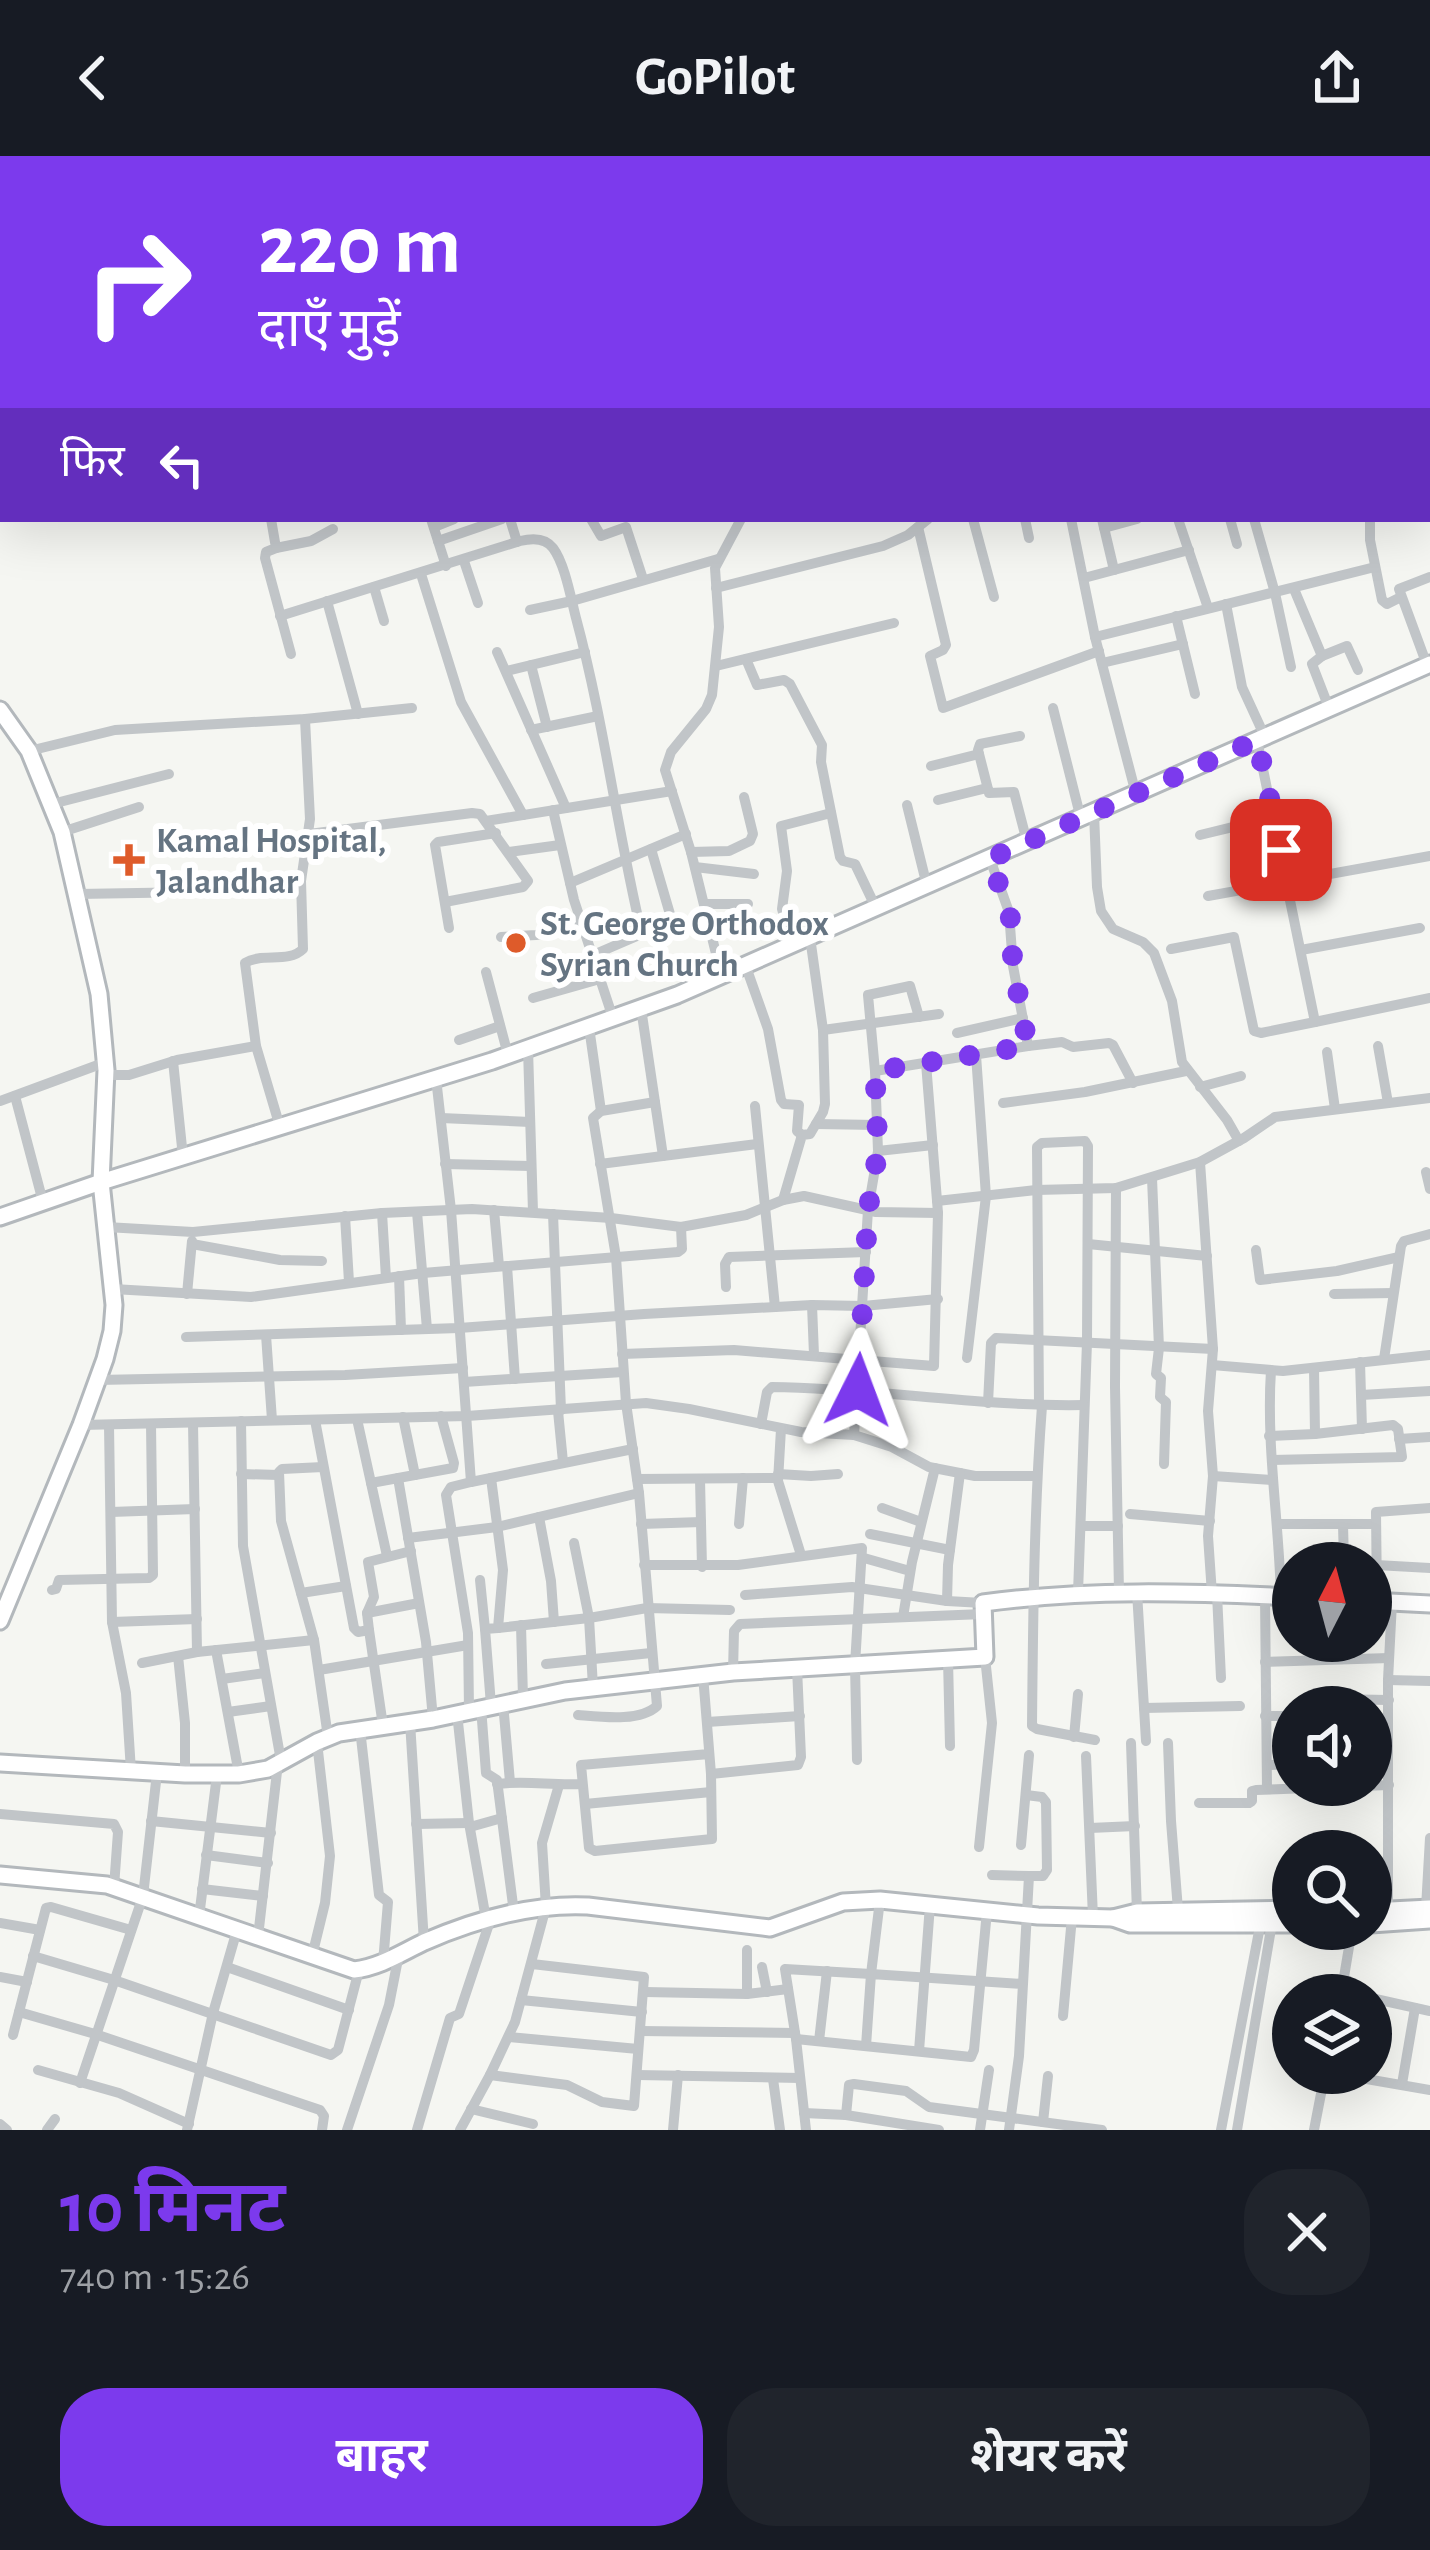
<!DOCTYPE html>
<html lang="hi">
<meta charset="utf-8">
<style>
body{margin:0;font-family:"Alegreya Sans","Noto Sans Devanagari",sans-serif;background:#20242c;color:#f1f3f6;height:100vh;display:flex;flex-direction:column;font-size:45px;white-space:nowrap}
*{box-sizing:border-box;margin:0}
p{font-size:39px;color:#9ea1a6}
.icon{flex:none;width:66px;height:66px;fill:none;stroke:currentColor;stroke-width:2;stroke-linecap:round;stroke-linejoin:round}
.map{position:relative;height:1974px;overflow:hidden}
.drawer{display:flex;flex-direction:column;background:#171b24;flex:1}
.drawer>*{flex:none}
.banner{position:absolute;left:0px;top:0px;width:1431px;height:366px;box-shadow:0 12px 48px #0002;background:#7c3aed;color:#fff;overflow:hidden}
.needle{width:78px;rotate:6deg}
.buttons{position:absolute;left:1272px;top:1386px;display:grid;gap:24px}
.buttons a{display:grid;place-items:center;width:120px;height:120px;border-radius:50%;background:#171b24;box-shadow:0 12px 48px #0002;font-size:60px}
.pin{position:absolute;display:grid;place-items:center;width:102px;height:102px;color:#fff;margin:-51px;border-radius:24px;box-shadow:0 6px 18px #0006}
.me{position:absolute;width:132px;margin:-66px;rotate:3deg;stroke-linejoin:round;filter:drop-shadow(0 0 9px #0008)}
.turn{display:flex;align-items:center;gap:42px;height:252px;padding:0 60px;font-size:54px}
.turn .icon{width:156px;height:156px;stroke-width:2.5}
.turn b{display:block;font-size:84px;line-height:102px}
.then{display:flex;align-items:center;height:114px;padding:0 60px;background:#0003;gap:24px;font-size:45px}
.round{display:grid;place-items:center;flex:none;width:126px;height:126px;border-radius:48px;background:#20242c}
.summary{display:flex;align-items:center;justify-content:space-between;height:204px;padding:0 60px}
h1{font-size:72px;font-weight:700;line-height:90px;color:#7c3aed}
.action{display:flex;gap:24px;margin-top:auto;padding:24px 60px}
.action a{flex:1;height:138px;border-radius:48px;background:#7c3aed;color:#fff;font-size:48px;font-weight:700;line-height:138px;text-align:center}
.action a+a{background:#20242c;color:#f1f3f6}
header{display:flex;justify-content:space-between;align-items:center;height:156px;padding:0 60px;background:#171b24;font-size:54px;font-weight:700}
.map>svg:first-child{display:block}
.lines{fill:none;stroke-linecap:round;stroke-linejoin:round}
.secondary-casing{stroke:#b3b8bc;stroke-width:21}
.street{stroke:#c1c5c8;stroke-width:10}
.secondary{stroke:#fff;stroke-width:15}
.route{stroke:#7c3aed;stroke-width:21;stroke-dasharray:0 37.8}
.poi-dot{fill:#de5b2a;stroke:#fff;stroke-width:4.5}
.labels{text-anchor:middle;stroke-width:12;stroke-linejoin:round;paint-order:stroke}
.poi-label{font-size:36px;font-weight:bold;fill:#657482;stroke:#fff;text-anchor:start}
</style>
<header><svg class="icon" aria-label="back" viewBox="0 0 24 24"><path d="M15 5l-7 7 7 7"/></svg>GoPilot<svg class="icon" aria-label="share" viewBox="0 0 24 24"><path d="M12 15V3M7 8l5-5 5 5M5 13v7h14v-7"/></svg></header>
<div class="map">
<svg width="1430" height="1974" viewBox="0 0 1430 1974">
<rect width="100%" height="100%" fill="#f5f6f2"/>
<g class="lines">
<g class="secondary-casing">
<g id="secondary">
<polyline points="92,3 94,0"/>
<polyline points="109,3 111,0"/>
<polyline points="0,159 3,154"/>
<polyline points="0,189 3,184"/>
<polyline points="0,554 29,595 62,676 99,838 106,914 101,1026 114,1149 112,1175 105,1203 81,1269 0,1465"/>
<polyline points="0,1061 101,1026 492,905 677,839 1430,508"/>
<polyline points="1371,1445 1430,1448"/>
<path d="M0,1607l185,11h54l29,-5 49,-27 22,-9 94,-14 132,-28 168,-19 252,-15 -2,-54c103,-14 206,-11 310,-6"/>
<path d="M0,1719l107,10 247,85c26,-3 47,-17 70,-28 51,-22 107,-39 164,-36l182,22 73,-26 37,-2 158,16 75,2 17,6h163"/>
<polyline points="1371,1755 1430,1752"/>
<polyline points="1113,1762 1137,1756 1293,1753"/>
<polyline points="1371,1768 1430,1764"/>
</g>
</g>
<g class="street">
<polyline points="370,0 371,3"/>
<polyline points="534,0 535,3"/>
<polyline points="627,0 628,3"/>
<polyline points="690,0 691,3"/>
<polyline points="760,0 762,3"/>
<polyline points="953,0 954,3"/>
<polyline points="1140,0 1142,3"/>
<polyline points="1408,0 1409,3"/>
<polyline points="482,3 491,0"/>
<polyline points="774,3 781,0"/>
<polyline points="899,3 905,0"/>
<polyline points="1066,3 1073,0"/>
<polyline points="1246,3 1253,0"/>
<polyline points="1363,3 1370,0"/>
<polyline points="1428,46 1430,50"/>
<polyline points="1428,68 1430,67"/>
<polyline points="0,213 3,215"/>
<polyline points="1428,222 1430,230"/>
<polyline points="0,271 3,273"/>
<polyline points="1428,292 1430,292"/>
<polyline points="1428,324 1430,324"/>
<polyline points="0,331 3,332"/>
<polyline points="1428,347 1430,352"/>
<polyline points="0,358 3,351"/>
<polyline points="271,363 276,392 266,396 265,402 291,498"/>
<polyline points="431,363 446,410"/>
<polyline points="510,363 517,386"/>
<polyline points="591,363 601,380 626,371 643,423"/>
<polyline points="973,363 994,441"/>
<polyline points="1025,363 1029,382"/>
<polyline points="1071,363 1095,481 1136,638"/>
<polyline points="1102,363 1114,414"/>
<polyline points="1178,363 1208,452"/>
<polyline points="1230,363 1237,388"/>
<polyline points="1254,363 1275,437 1291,511"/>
<polyline points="1370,363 1370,384 1382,444 1387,448 1401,441"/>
<polyline points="434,371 454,363"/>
<polyline points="918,371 946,489 943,494 930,500 943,552 1099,495"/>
<polyline points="1104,372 1137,363"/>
<polyline points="438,385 502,363"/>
<polyline points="276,392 311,385 333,373"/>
<polyline points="464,405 478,447"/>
<polyline points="421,418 461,546 523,659"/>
<polyline points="1084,422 1189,394"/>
<polyline points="374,431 384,465"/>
<polyline points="716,432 883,390 908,379 928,363"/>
<polyline points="1294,433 1322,500 1312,508 1329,552"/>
<polyline points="327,445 358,558"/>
<polyline points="1226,448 1242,531 1265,581"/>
<polyline points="530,454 572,445 718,403"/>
<path d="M280,460l240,-75c12,-3 25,-4 33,7 12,16 18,51 23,70 28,104 41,212 66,317"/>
<polyline points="1176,460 1195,538"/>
<polyline points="1095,481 1375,411"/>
<polyline points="497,496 566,652"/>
<polyline points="1322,500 1347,490 1358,514"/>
<polyline points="746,503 757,529 784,524 790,528 822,589 821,606 840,701 843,705 855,708 876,752"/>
<polyline points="1102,507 1183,488"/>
<polyline points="531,509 547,571"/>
<polyline points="1427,509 1399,433 1430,421"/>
<polyline points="716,510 894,467"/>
<polyline points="506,515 585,496"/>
<polyline points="1053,552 1081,663"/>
<polyline points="531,574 598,560"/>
<polyline points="1020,580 980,588 978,594 989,637 1014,636 1027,686"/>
<polyline points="1257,584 1315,866 1430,842"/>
<polyline points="29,595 115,574 305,563 412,552"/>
<polyline points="931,610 979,598"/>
<polyline points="938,644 987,632"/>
<polyline points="52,648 169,618"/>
<polyline points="907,649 927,730"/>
<polyline points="553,654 574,744 613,862"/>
<polyline points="1094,657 1097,731 1101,755 1113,773 1143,786 1154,797 1172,845 1182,906 1227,964 1239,985"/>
<polyline points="486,665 672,635"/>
<polyline points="62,676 139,651"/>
<polyline points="309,678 472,657 480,658 528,725 523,731 445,746"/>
<polyline points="1200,679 1274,661"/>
<polyline points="509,696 560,689"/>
<polyline points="691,696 729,695 750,685 753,678 744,641"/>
<polyline points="990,703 1009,756 1013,810 1028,890"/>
<polyline points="695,711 754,718"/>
<polyline points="570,727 686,678"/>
<polyline points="78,738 257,735"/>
<polyline points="1208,740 1430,700"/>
<polyline points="704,748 748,748"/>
<polyline points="449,772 435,689 438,686 496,677"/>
<polyline points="501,781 536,779 583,770"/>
<polyline points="792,789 782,753 787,715 781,670 831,657"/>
<polyline points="1171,793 1234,781 1254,875 1261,877 1315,866"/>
<polyline points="1301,794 1420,772"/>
<polyline points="593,799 672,765 651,693"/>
<polyline points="745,808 768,873 781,944 784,948 799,949 797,975 802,979"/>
<polyline points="486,816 508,899"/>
<polyline points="721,818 691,696 665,614 671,596 706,553 712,539 719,471 715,412 741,363"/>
<polyline points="533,842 600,823"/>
<polyline points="641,852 663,1000"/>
<polyline points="589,871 601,955"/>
<polyline points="823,874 939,858"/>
<polyline points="957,877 1023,862"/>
<polyline points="459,884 500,870"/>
<polyline points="1378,890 1388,947"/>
<polyline points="528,893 533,1056"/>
<polyline points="1327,896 1335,953"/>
<polyline points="173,905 183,1001"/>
<polyline points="875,915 1028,890 1062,886 1073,891 1109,887 1113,889 1133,927"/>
<polyline points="106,919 129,919 177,904 256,890"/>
<polyline points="436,922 451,1054 471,1326 633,1293"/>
<polyline points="1200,931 1241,920"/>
<polyline points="15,940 43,1046"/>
<polyline points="0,945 106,906"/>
<polyline points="1003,947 1085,936 1186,915"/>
<polyline points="755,950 775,1151"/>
<polyline points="441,962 530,966"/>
<polyline points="816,968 877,969"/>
<path d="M280,971l-24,-81 -11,-83c17,-11 43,1 58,-14l-2,-68 9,-62 -5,-100"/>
<polyline points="878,995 933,989"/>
<polyline points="1200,1006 1213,1193 1208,1255 1213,1320 1208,1380 1212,1438"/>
<polyline points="445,1008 531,1010"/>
<polyline points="600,1008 757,988"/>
<polyline points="1426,1016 1430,1033"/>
<polyline points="1152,1022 1159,1192 1156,1218 1161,1222 1160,1241 1166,1246 1164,1308"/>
<polyline points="1116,1032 1115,1231 1119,1436"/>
<polyline points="783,1044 802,979 810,978 823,956 825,948 823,874 810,781"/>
<polyline points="937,1045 1036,1034 1116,1032 1200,1006 1244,982 1275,961 1430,942"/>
<polyline points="494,1054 499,1110"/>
<polyline points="417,1056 427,1173"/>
<polyline points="382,1057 386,1122"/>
<polyline points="553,1058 561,1254"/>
<polyline points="345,1060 349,1126"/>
<polyline points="106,1071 193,1076 382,1057 472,1053 611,1062 681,1071 746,1059 783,1044 804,1040 876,1056 938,1057"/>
<polyline points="192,1088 280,1104 322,1105"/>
<polyline points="1088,1088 1207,1100"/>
<polyline points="1256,1094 1260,1124 1337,1115 1399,1101"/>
<polyline points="507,1110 515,1223"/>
<polyline points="399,1120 401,1174"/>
<polyline points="726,1131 725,1108 729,1101 866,1096"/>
<polyline points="113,1133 251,1141 423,1117 678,1096 682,1093 681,1071"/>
<polyline points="187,1138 192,1085"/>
<polyline points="1334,1138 1393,1137"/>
<polyline points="812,1149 814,1199"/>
<polyline points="266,1179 272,1264"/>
<polyline points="186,1181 459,1172 644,1158 812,1149 863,1150 938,1143"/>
<polyline points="622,1198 734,1194 934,1210 938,1057 926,907"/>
<polyline points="967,1202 986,1040 976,899"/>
<polyline points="1384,1203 1401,1090 1404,1085 1430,1078"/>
<polyline points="1360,1206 1362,1273"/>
<polyline points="1212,1209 1283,1215 1430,1199"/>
<polyline points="1314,1212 1315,1278"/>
<path d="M1271,1214c-5,76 8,151 10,227"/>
<polyline points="98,1224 345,1219 463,1212"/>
<polyline points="464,1226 623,1216"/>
<polyline points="1361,1239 1430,1235"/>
<polyline points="988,1247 991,1187 996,1182 1213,1193"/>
<polyline points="1039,1249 1037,991 1042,987 1085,985 1088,990 1087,1186 1078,1437"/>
<path d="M1042,1250c-8,106 -9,213 -10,320l5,3 58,11"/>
<polyline points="558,1255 563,1306"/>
<polyline points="403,1261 415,1319"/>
<polyline points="357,1263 387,1400"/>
<polyline points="315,1264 354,1472 358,1476 369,1474 383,1570"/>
<polyline points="241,1265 243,1390 281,1605"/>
<polyline points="193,1267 197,1496"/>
<path d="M761,1268l6,-32 5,-5c104,1 207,20 312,18"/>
<polyline points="81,1269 467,1260 646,1247 689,1253 801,1276 854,1279 868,1054 878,995 875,915 868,839 910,830 919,861"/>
<polyline points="109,1269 112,1466 126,1537 131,1615"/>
<polyline points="781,1273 778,1325 801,1399"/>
<polyline points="854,1279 892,1291 929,1311 975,1320 1037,1320"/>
<polyline points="1269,1280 1315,1278 1393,1269 1398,1273 1402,1301 1272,1304"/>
<polyline points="1399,1283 1430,1281"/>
<polyline points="241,1318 279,1319"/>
<polyline points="778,1318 811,1320 838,1318"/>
<polyline points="1213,1320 1273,1324"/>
<polyline points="398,1322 426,1486 433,1563"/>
<polyline points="491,1322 503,1414 498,1472 485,1473 491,1549"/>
<polyline points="637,1323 778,1322"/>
<polyline points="700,1323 702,1411"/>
<polyline points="371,1327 453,1312 454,1307 441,1260"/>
<polyline points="882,1352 921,1366"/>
<polyline points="111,1356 195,1353"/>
<polyline points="1130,1358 1210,1365"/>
<polyline points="539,1361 551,1425 554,1466"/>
<polyline points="641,1368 701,1366"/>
<polyline points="739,1368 743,1322"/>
<polyline points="1279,1368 1374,1368"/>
<polyline points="1343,1368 1344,1407"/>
<polyline points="1081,1370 1118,1370"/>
<polyline points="870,1378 950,1394"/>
<polyline points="408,1382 497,1371 639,1337"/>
<polyline points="574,1387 589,1462 593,1531"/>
<polyline points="864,1402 910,1415"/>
<polyline points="644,1409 738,1409 862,1392 855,1509 857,1604"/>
<polyline points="1376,1409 1430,1412"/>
<polyline points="480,1424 485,1473"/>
<polyline points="52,1434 56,1433 59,1424 149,1422 153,1419 151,1268"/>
<polyline points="1137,1436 1144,1552 1240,1550"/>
<polyline points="301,1437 346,1430"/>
<polyline points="1217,1438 1221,1522"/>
<polyline points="745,1439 852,1431 947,1445 983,1447"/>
<polyline points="1265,1440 1267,1633"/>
<polyline points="947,1445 948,1409 960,1317"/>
<polyline points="1377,1446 1376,1356 1430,1352"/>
<polyline points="367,1457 419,1447"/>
<polyline points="903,1461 912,1406 935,1312"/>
<polyline points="112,1466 197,1463"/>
<polyline points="521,1469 523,1542"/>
<polyline points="498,1472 589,1462 647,1452 730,1454"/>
<polyline points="369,1474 367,1457 374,1441 368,1406 411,1395"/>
<polyline points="314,1484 281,1365 279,1316 282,1313 323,1311"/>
<polyline points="216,1494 239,1618"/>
<polyline points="178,1500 185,1567 185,1618"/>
<polyline points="948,1503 950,1590"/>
<polyline points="1265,1506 1389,1502"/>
<polyline points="142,1507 197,1496 314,1484 328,1581"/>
<polyline points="546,1508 651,1497"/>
<polyline points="319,1514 468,1489"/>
<polyline points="733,1516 734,1475 740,1468 983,1458"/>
<polyline points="703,1519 711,1618 712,1683 595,1695 589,1692 581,1609 709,1598"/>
<polyline points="222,1523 265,1517"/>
<polyline points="1388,1524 1430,1525"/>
<polyline points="1328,1543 1389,1544"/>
<polyline points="503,1547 510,1626"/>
<polyline points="481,1551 486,1617 497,1624 514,1757"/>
<polyline points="1144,1552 1146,1585"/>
<polyline points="469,1554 468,1477 446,1339 451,1331 471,1326"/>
<polyline points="228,1556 271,1550"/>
<polyline points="457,1557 469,1667 486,1763"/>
<path d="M578,1559c24,2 62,7 79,-9l-18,-213 -13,-90 -10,-146 -23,-139 8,-7 54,-9"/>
<polyline points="1265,1560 1293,1560"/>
<polyline points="410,1566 424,1786"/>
<polyline points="707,1566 800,1560"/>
<polyline points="360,1573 379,1739 388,1746 383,1807"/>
<polyline points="1074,1581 1078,1538"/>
<polyline points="1131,1587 1137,1756"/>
<polyline points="1168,1587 1171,1665 1178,1754"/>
<polyline points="1086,1600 1093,1761"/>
<polyline points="1267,1609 1293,1608"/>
<polyline points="711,1618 798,1609 801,1601 797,1512"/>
<path d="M497,1628c30,-4 56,2 85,0"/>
<polyline points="1199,1647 1249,1647 1252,1645 1252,1635 1256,1634 1389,1629"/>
<polyline points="585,1648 711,1636"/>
<polyline points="0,1658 114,1668 118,1676 114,1731"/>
<polyline points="151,1665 271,1677"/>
<polyline points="416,1668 469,1667"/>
<polyline points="470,1671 502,1662"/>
<polyline points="1090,1672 1135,1670"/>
<polyline points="1021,1689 1029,1599"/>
<polyline points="979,1691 992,1567 985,1501"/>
<polyline points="206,1699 268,1707"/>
<polyline points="992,1719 1029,1720"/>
<polyline points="202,1733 263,1740"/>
<polyline points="1426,1752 1430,1682"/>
<polyline points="1388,1754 1388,1524 1392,1446"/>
<polyline points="199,1761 217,1619"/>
<polyline points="0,1767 40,1774"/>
<polyline points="258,1781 278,1607"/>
<polyline points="747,1794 747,1838"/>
<polyline points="33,1800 114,1824 331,1899 338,1894 359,1814"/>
<polyline points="312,1800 325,1747 330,1700 317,1586"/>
<polyline points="227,1811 349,1854"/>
<polyline points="762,1811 767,1836"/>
<polyline points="0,1821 27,1826"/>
<polyline points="645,1836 747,1838 788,1833"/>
<polyline points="1341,1839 1352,1773"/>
<polyline points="1371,1842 1430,1855"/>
<polyline points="521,1844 642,1856"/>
<polyline points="19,1856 95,1878 320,1954 324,1960 322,1974"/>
<polyline points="1063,1860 1072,1761"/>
<polyline points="640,1875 795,1877"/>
<polyline points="13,1879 46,1752 51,1751 131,1774"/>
<polyline points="509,1881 638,1893"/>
<polyline points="796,1883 971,1901 974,1894 987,1755"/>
<polyline points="819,1885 827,1815"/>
<polyline points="866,1890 871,1818 1022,1828"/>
<polyline points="919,1895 930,1749"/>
<polyline points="38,1914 119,1937 189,1968"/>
<polyline points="1332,1917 1430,1934"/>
<polyline points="490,1919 567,1929 602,1946 634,1950 644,1821 532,1808"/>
<polyline points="637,1919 800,1922"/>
<polyline points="773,1923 780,1974"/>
<polyline points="80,1927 143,1740 157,1617"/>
<polyline points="1402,1928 1415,1852"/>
<polyline points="471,1953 533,1968"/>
<polyline points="804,1957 846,1959 939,1974"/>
<polyline points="846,1959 849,1929 854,1928 906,1935 929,1951 1102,1974"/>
<polyline points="1043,1966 1048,1920"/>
<polyline points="0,1968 7,1974"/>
<polyline points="47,1974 55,1963"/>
<polyline points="187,1974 213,1857 237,1774"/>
<polyline points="347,1974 389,1849 399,1798"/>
<polyline points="417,1974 450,1862 459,1858 491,1762"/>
<polyline points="460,1974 490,1919 515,1866 546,1751 542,1687 559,1629"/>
<polyline points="673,1974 678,1919"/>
<polyline points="806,1974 796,1883 785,1813 871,1818 880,1744"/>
<polyline points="980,1974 989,1914"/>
<polyline points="1009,1974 1019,1900 1029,1720 1043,1720 1047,1714 1046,1646 1042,1641 1026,1639"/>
<polyline points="1221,1974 1261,1765"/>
<polyline points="1237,1974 1273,1761"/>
<polyline points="1314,1974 1325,1917"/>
</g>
<use href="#secondary" class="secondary"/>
</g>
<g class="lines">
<polyline class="route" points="858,1234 868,1054 878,995 875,915 1028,890 1013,810 1010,756 989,703 1257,584 1281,694"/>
</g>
<g class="poi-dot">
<path d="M123 686h12v12h12v12h-12v12h-12v-12h-12v-12h12z"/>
<circle cx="516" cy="787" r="12"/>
</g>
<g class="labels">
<g class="poi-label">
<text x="156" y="696">Kamal Hospital,<tspan x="156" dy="41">Jalandhar</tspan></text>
<text x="540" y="779">St. George Orthodox<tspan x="540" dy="41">Syrian Church</tspan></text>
</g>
</g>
</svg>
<div class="buttons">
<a><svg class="needle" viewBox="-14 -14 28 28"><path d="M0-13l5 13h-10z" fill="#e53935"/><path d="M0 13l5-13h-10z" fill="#9ea1a6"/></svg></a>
<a><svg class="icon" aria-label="sound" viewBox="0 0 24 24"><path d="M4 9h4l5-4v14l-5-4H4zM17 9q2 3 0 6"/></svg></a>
<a><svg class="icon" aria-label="search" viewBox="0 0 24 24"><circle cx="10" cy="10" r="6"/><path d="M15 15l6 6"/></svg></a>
<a><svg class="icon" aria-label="layers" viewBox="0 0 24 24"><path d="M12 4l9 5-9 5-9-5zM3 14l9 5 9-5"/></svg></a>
</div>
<div class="pin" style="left:1281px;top:694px;background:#d93025"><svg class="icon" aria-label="arrive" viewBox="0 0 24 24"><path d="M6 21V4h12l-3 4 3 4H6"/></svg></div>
<svg class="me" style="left:858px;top:1234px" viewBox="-20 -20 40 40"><path d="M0-17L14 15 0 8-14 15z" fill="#7c3aed" stroke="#fff" stroke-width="4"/></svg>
<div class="banner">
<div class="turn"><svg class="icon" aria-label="right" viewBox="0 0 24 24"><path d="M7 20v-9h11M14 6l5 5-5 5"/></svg><div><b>220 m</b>दाएँ मुड़ें</div></div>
<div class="then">फिर<svg class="icon" aria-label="left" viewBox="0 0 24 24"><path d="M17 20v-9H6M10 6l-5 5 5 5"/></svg></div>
</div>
</div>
<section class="drawer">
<div class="summary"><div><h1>10 मिनट</h1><p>740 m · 15:26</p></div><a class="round"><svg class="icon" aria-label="close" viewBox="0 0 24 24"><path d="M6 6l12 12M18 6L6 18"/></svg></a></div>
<div class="action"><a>बाहर</a><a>शेयर करें</a></div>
</section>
